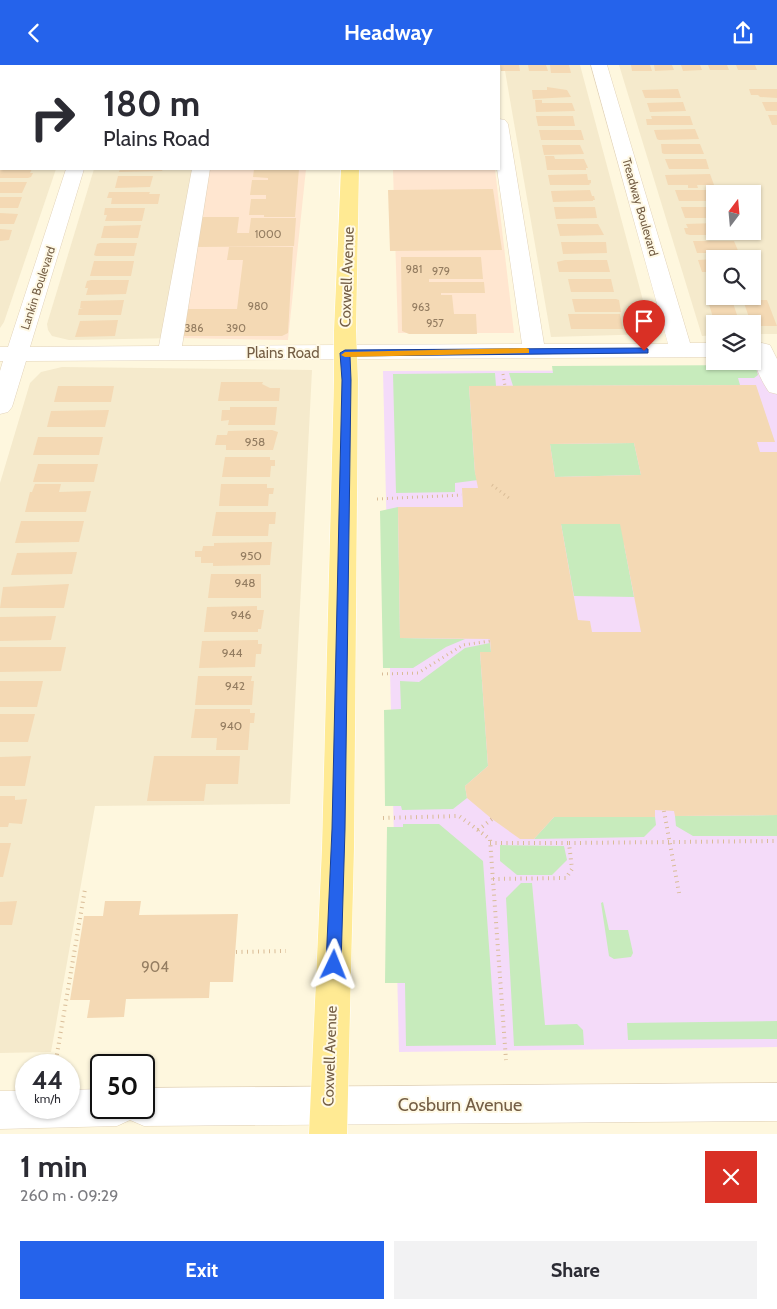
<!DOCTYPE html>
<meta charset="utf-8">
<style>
body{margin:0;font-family:Cabin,sans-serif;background:#f2f2f3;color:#2b2b33;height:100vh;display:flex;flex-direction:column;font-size:19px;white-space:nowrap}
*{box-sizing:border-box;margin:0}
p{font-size:16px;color:#7c7c81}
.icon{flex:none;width:28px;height:28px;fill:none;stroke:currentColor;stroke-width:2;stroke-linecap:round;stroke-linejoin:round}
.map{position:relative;height:1069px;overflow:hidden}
.panel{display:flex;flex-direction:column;background:#fff;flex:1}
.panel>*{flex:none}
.guide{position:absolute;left:0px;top:0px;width:500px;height:105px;box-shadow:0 1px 4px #0004;background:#fff;color:#2b2b33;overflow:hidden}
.needle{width:32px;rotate:16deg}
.fabs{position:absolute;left:706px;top:120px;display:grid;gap:10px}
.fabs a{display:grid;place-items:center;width:55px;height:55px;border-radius:0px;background:#fff;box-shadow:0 1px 4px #0004;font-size:25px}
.speed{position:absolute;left:15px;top:989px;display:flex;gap:10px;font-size:25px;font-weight:700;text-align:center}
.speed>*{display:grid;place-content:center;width:65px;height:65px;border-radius:50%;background:#fff;box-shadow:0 1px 4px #0004;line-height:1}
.speed small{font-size:12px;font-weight:400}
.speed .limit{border:2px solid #111;border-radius:8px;background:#fff;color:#111}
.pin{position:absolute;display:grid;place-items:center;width:42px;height:42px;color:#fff;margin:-51px -21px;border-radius:50% 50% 50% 0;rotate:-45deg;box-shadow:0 0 5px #0007}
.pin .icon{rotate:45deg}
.me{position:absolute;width:55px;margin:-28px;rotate:2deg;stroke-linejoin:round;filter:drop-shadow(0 0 4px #0008)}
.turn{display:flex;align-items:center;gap:18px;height:105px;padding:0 20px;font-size:22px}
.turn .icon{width:65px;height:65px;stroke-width:2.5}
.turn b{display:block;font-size:35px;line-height:42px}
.round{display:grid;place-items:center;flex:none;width:52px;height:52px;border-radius:0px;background:#f2f2f3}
.overview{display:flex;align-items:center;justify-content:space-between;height:85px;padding:0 20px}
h1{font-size:30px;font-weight:700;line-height:38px}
.action{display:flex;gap:10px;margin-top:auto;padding:10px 20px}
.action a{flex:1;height:58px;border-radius:0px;background:#2563eb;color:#fff;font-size:20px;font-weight:700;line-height:58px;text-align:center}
.action a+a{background:#f2f2f3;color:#2b2b33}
header{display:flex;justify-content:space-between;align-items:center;height:65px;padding:0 20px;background:#2563eb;color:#fff;font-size:22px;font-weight:700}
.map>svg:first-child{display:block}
.residential{fill:#f5eacc;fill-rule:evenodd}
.commercial{fill:#ffe6d0}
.education{fill:#f4dbf9}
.green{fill:#c7ebbc}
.building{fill:#f4d9b4;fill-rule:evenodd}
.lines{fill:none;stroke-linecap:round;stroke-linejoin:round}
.minor-casing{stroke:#e2d3ba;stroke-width:1}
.major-casing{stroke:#fff;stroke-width:1}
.path-far1{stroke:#d9bc97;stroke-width:3;stroke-dasharray:1 4;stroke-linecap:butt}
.path{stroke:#d9bc97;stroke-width:4;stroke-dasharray:1 4.5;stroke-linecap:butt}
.minor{fill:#fff;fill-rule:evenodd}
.major{fill:#ffea93;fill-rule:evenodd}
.route{fill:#2563eb;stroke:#184099}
.slow{fill:#f59e0b}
.labels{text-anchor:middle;stroke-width:4;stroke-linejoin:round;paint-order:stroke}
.far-number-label{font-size:11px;fill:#947d61}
.far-street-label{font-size:12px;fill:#745e45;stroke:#fff9e5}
.number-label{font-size:12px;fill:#947d61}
.street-label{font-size:15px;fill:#745e45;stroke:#fff9e5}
.near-number-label{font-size:15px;fill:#947d61}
.near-street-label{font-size:18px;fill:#745e45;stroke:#fff9e5}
</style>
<header><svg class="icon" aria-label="back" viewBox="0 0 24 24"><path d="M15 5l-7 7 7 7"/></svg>Headway<svg class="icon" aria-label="share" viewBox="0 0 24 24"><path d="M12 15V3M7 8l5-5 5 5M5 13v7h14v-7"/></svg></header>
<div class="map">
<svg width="777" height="1069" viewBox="0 0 777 1069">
<rect width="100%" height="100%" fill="#fef7de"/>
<g class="residential">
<polygon points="504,0 580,0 652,269 551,272"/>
<path d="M619,0h158v269h-24l-1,-10h-37v11l-13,1zM715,129h37v37h-37zM715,194h37v37h-37z"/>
<polygon points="0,79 1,104 56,104 4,257 0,263"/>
<polygon points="94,104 205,104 177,273 69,275 52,271 48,265 47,259"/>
<polygon points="62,302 312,305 290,739 95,741 51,987 0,988 0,418 30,318 41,307"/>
</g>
<g class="commercial">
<polygon points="205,104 306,104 288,275 177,273"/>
<polygon points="393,104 495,104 514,268 398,268"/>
</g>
<polygon class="education" points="777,305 777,982 399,987 383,306"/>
<g class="green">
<polygon points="755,300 758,310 754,313 738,313 740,320 513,321 509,308 553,308 552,301"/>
<polygon points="495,308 496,321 469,321 475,408 478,415 455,418 455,427 396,428 393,309"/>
<polygon points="634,378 641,410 555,412 550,379"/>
<polygon points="398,442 400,573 465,574 446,582 413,603 383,603 380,446"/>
<polygon points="561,459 651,459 624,479 634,532 574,531"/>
<polygon points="490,578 491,587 480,587 488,701 465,721 467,733 453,744 402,745 401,741 385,741 384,645 401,644 400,616 419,617 465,583"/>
<polygon points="777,750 777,771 693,771 676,761 675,751"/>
<polygon points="554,752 655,752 656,760 644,772 534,774"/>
<polygon points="403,759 439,759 483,796 496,980 406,981 405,918 385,918 387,762 403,762"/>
<polygon points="500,780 564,781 567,795 552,810 517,810 500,796"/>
<polygon points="521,818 532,818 545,960 577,959 583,965 584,980 514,981 506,833"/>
<polygon points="603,837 609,865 628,865 633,888 631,892 614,894 609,891 601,838"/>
<polygon points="777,956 777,974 628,975 627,958"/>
</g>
<g class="building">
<polygon points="500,0 519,0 520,6 501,6"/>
<polygon points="528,0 546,0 548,6 529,6"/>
<polygon points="550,0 569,0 571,8 551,8"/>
<polygon points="631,0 650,0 652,6 632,6"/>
<polygon points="654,0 672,0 674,5 655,6"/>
<polygon points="681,0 700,0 702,5 683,6"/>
<polygon points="708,0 727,0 729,5 710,5"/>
<polygon points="736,0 755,0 757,5 738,5"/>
<polygon points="547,22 567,25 571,32 533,34 532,25 547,25"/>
<polygon points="678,24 681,33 645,33 642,25"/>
<polygon points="749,24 777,24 777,33 760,32 758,30 751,30"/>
<polygon points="535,35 542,35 542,38 572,38 575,46 536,47"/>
<polygon points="683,37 686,46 650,47 647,38"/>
<polygon points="762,37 777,37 777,46 766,46"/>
<polygon points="768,50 777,50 777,60 772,60"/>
<polygon points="536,51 573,51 575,61 538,61"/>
<polygon points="651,51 690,51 693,60 647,60 646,54 652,54"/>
<polygon points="695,64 699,74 659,75 657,74 654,65"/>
<polygon points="539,65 581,65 584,75 541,75"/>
<polygon points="661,79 700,79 704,89 664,89 662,88"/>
<polygon points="542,80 580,80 584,89 544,90"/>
<polygon points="545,91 554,91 555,94 584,94 588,103 586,103 586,105 547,105"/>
<polygon points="665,94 706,94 709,104 669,104"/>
<polygon points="0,104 32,104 30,108 33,108 31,112 28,113 0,113"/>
<polygon points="120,104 163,104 162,106 119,107"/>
<polygon points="254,104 299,104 295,152 264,152 264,150 249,150 251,134 266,134 266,130 250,130 252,115 268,115 268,113 253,112"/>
<polygon points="587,109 588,115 591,115 591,118 589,119 590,120 550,120 548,110"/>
<polygon points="710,109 714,120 697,120 698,123 688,123 688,120 668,120 665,110"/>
<polygon points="118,111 153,111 150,122 115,123"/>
<polygon points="0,117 27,117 22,128 0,128"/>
<polygon points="493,124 502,185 390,186 388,125"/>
<polygon points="590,125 592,131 594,131 595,135 593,135 593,136 553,137 551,126"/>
<polygon points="675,125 717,125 718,129 715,129 715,136 679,136"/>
<polygon points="109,127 150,127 149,129 160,129 158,139 111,139 112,133 107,133"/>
<polygon points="0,132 22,132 18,143 0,143"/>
<polygon points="554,142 595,142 597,153 556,154"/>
<polygon points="681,142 715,142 715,153 685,153"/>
<polygon points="105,143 145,143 142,156 105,156 107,150 104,150"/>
<polygon points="0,148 18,149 14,159 0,159"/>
<polygon points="201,152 239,152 237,168 249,168 251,153 296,153 294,181 196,182"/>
<polygon points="715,158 715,166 730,166 731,170 690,170 686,169 684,163 688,163 686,159"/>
<polygon points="557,159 598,159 604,170 560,171"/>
<polygon points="141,160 138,173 101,173 104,161"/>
<polygon points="0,164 12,165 9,175 0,176"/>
<polygon points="693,176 734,176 739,188 697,188"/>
<polygon points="561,177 606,177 607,188 563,189"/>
<polygon points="100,178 137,178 134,191 96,191 94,190 97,179"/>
<polygon points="229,182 293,182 288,268 282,271 178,271 184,244 237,244 243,195 227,195"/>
<polygon points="401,192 481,192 483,214 429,214 429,217 484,217 485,228 441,228 441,230 452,230 454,249 476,249 477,269 409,269 402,266"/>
<polygon points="715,194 715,207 702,207 698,195"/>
<polygon points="565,195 607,195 610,207 559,207 557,197"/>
<polygon points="94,196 134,196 131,211 90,211"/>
<polygon points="568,214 611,214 614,227 571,227"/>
<polygon points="91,215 129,215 126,229 86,230 88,223 85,223 87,216"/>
<polygon points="572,234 616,234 619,235 621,247 575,247"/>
<polygon points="124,235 121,250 78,250 79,244 83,243 80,243 81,236"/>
<polygon points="732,235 740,259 715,259 708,236"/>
<polygon points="743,235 767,235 777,261 752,261"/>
<polygon points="568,249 620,249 623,264 571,264"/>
<polygon points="118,255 115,271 75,272 80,256"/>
<polygon points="221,317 263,317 262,319 270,323 280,323 279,336 218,336"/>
<path d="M756,320l19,57h-18l3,10h17v363l-102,1 -1,-5 -19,-1v7h-101l-20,22h-14l-28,-20 -25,-21 -2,-12 23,-20 -8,-114h11l-1,-13 -90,-1 -2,-131h65l-1,-19h16l-3,-15 -6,-87zM634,378l7,32 -86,2 -5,-33zM561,459h59l21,108h-49l-2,-11 -12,-1z"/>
<polygon points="58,321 114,321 111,337 54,337"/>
<polygon points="230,342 277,342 275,360 228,360 229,355 221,356 222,345 230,345"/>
<polygon points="109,345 105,362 47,362 51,346"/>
<polygon points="272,365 278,367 273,385 226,385 226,380 215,380 217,370 227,370 228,366"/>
<polygon points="38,372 103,372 99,390 33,390"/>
<polygon points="225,392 270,392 270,395 275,395 275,401 271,401 270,412 222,412"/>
<polygon points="38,399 98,399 94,417 33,417"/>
<polygon points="35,419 61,419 59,427 91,426 86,447 25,447 30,427 32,427"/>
<polygon points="221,419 267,419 267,423 274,423 273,429 269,429 268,441 219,441"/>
<polygon points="216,447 276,447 275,459 269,459 268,471 212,471"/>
<polygon points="21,456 84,456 79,477 15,478"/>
<polygon points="272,477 270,500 213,501 213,498 201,498 201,492 195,492 195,486 202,486 203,481 214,481 214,478"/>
<polygon points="77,487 72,509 11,510 17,488"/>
<polygon points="211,509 261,509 261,533 208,533"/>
<polygon points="69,519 64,543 0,543 3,522"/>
<polygon points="257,541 257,545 264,545 261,564 258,564 258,567 204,567 207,542"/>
<polygon points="56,551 51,575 0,576 0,552"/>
<polygon points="258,575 258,579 262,579 261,589 256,589 255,602 199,603 202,576"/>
<polygon points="0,582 66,582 61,606 0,607"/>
<polygon points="198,611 252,611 251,616 254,616 252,640 195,640"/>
<polygon points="0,616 43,616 37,642 0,642"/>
<polygon points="195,644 250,644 250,648 255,648 254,658 250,658 248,685 216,685 217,673 191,673"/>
<polygon points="0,649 35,649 28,677 0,677"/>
<polygon points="31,691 25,721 0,721 0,692"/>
<polygon points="154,691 240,691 238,719 206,719 204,736 147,736"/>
<polygon points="0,731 15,731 15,735 27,734 22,759 9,758 8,762 0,762"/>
<polygon points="0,778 11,778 3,812 0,812"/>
<polygon points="17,836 12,860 0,860 0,837"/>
<polygon points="105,836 141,836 139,850 238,849 233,917 210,917 209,933 126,934 124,952 87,953 90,935 70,935 84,851 103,851"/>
</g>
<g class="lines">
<g class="minor-casing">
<g id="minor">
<rect x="101" y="0" width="16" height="1"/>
<rect x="216" y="0" width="16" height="1"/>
<rect x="272" y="0" width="24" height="1"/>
<rect x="482" y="0" width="16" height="1"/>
<polygon points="591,0 607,0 690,278 715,278 715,292 26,296 12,342 8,347 0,349 0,306 3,296 0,296 0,282 8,282 66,104 84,104 30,282 159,281 192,104 210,104 182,281 522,279 497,104 499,104 499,54 505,55 508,59 544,279 668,279"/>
<rect x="0" y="65" width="1" height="10"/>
<path d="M762,278l8,2 7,14v35l-8,-2c-7,-10 -20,-35 -15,-47z"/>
<polygon points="777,1018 777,1056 144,1061 130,1055 117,1061 0,1064 0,1026 26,1026 26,1042 69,1042 69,1025 101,1024 101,1042 144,1042 144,1023"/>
</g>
</g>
<g class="major-casing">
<g id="major">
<rect x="343" y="0" width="16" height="1"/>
<polygon points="341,104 359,104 356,266 358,315 354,783 347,1069 309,1069 322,783 334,315 334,266"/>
</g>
</g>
<g class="path-far1">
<polyline points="503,309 505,321"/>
<polyline points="492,420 509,433"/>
<polyline points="377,434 462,430"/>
<polyline points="382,609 418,608 463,580 490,576"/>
</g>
<g class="path">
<polyline points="664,746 679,828"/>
<polyline points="383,753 459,751 490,774 506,995"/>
<polyline points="478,765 492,754"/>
<polyline points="490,778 569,778"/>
<polyline points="493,814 566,813 572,804 569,778 777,776"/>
<polyline points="236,887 286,886"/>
<polyline points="56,995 85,824"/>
</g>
<use href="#minor" class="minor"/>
<use href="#major" class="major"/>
</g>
<polygon class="route" points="644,283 648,284 648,288 350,291 351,315 345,764 341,900 339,905 334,907 329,905 326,900 332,764 342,315 340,288 345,285"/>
<polygon class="slow" points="526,283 529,284 529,288 345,292 341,290 345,287"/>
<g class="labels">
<g class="far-number-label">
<text x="268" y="173">1000</text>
<text x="414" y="208">981</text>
<text x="441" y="210">979</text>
<text x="258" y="245">980</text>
<text x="421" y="246">963</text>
<text x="435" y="262">957</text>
<text x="194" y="267">386</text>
<text x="236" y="267">390</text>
</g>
<g class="far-street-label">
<text transform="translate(640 142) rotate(74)" y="4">Treadway Boulevard</text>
<text transform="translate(38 223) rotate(-72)" y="4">Lankin Boulevard</text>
</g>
<g class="number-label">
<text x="255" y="381">958</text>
<text x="251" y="495">950</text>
<text x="245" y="522">948</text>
<text x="241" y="554">946</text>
<text x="232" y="592">944</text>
<text x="235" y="625">942</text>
<text x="231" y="665">940</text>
</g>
<g class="street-label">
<text transform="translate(347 212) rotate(-88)" y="5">Coxwell Avenue</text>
<text x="283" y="293">Plains Road</text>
<text transform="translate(330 991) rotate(-88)" y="5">Coxwell Avenue</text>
</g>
<g class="near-number-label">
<text x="155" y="907">904</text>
</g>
<g class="near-street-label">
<text x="460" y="1046">Cosburn Avenue</text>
</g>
</g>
</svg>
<div class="fabs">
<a><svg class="needle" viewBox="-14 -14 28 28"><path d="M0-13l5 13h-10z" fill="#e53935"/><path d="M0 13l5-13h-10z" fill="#7c7c81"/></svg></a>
<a><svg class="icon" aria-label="search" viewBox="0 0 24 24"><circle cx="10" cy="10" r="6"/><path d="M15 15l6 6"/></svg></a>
<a><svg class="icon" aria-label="layers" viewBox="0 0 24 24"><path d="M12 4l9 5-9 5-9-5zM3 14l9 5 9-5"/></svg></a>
</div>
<div class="speed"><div>44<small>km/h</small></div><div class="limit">50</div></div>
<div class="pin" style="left:644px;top:286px;background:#d93025"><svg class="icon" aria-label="arrive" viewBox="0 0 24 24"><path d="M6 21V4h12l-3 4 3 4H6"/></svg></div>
<svg class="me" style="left:334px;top:900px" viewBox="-20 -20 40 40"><path d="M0-17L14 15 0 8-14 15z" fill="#2563eb" stroke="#fff" stroke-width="4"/></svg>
<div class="guide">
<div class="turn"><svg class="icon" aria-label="right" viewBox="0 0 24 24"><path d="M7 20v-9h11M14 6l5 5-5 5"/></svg><div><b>180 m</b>Plains Road</div></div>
</div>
</div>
<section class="panel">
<div class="overview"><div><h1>1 min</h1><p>260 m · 09:29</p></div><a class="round" style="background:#d93025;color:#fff"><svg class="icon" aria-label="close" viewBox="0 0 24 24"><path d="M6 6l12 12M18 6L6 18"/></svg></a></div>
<div class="action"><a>Exit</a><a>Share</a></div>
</section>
